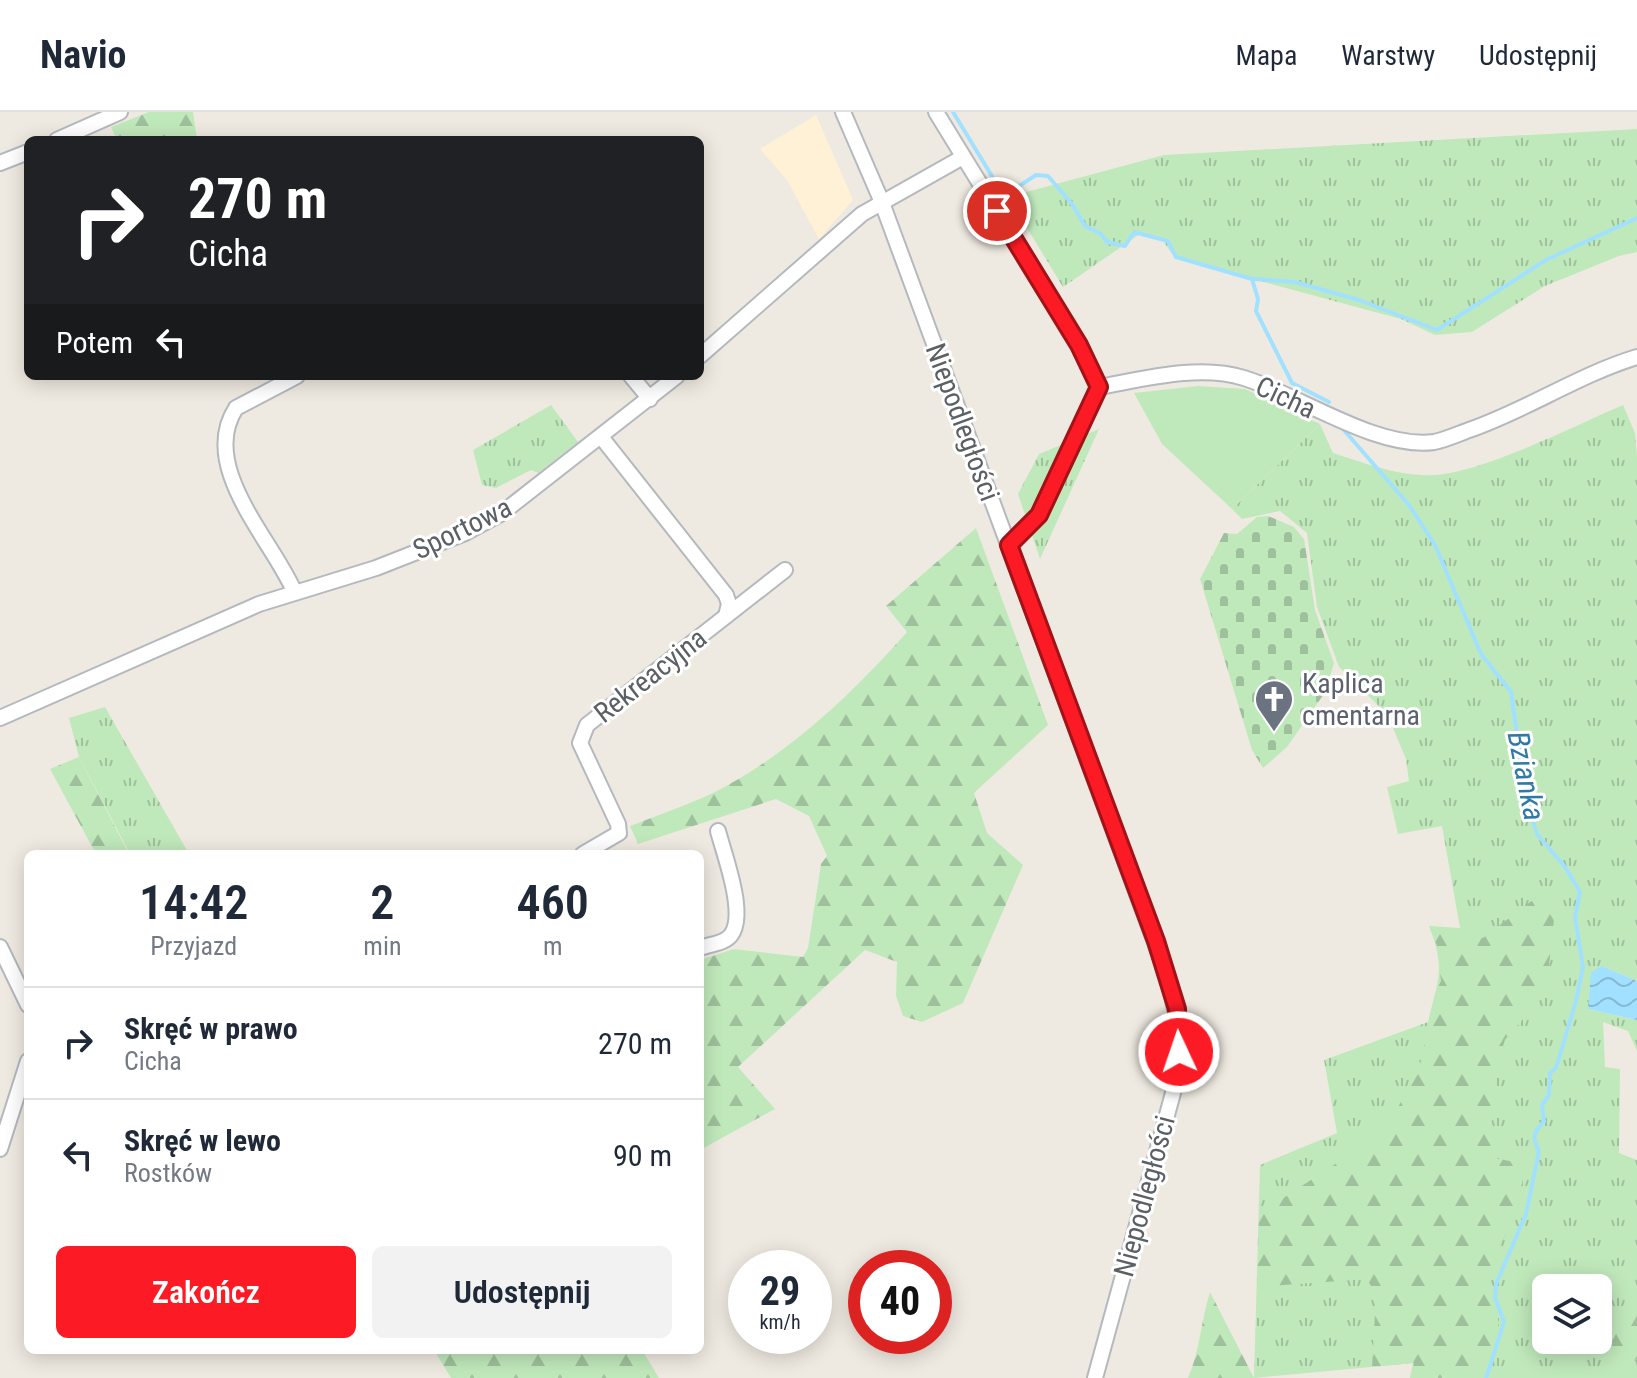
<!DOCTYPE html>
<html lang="pl">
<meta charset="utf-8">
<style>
body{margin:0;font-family:"Roboto Condensed",sans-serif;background:#f2f2f3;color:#1f2937;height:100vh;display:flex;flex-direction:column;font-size:30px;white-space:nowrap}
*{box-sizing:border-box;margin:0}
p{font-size:26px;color:#747a83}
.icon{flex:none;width:44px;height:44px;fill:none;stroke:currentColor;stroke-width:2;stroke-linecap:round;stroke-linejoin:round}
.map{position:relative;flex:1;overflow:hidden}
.panel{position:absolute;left:24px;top:738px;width:680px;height:504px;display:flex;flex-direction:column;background:#fff;border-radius:12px;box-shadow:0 4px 20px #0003}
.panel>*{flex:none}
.top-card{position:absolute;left:24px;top:24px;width:680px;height:244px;border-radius:12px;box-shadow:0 4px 20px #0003;background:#202124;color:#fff;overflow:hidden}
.tools{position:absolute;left:1532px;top:1162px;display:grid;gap:16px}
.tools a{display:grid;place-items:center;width:80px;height:80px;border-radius:12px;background:#fff;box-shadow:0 4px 20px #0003;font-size:40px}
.speed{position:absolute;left:728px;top:1138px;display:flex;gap:16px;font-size:40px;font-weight:700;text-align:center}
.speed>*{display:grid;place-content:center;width:104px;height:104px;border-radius:50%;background:#fff;box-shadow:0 4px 20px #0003;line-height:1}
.speed small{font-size:20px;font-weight:400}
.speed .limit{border:12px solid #d22;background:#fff;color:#111}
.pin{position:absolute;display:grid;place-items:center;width:68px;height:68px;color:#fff;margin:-34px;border:4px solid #fff;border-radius:50%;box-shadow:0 2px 8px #0007}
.me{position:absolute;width:88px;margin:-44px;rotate:357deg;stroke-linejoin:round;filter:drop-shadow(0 0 6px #0008)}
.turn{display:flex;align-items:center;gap:28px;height:168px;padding:0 32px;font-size:36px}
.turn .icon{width:104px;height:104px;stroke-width:2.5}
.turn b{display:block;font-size:56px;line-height:68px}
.then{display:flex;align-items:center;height:76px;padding:0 32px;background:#0003;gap:16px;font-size:30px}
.eta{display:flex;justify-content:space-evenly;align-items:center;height:136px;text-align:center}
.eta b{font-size:48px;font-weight:600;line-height:56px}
.action{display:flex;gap:16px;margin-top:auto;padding:16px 32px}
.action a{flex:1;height:92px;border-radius:12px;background:#fc1a24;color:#fff;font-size:32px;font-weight:600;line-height:92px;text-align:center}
.action a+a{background:#f2f2f3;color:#1f2937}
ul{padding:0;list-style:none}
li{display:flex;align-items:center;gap:24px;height:112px;padding:0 32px;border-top:2px solid #e0e1e3}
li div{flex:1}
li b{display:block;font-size:30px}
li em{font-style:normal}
header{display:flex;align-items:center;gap:48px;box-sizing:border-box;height:112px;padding:0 40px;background:#fff;border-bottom:2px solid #e0e1e3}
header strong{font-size:38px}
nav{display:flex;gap:44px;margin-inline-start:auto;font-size:28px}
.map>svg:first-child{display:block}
.commercial{fill:#fff1d6}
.grass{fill:url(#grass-tufts);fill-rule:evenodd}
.forest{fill:url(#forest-firs)}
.cemetery{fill:url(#cemetery-stones)}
.pitch{fill:#c0e9bb}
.water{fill:url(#water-waves)}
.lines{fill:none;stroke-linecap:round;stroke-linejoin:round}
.stream{stroke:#a1e1ff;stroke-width:4}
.minor-casing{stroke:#b5b9be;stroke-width:18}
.minor{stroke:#fff;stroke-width:14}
.route-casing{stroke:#a41117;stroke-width:20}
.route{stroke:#fc1a24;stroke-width:14}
.labels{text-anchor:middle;stroke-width:6;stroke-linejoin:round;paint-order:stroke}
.street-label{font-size:28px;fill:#5a6064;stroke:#fff}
.worship-label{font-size:28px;fill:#5b616d;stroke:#fff;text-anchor:start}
.water-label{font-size:30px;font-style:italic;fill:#2f79a9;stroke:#fff}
</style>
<header>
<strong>Navio</strong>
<nav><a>Mapa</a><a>Warstwy</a><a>Udostępnij</a></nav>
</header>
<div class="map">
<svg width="1637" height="1266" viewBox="0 0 1637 1266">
<defs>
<pattern id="grass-tufts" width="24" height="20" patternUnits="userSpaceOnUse" patternTransform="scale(2)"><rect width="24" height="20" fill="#c0e9bb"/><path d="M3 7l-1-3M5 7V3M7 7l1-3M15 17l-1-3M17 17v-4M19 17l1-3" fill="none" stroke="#9fc09c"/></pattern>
<pattern id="forest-firs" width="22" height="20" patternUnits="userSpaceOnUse" patternTransform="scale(2)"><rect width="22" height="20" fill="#c0e9bb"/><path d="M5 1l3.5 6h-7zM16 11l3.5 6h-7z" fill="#9fc09c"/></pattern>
<pattern id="cemetery-stones" width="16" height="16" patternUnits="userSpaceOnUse" patternTransform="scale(2)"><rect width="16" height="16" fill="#c0e9bb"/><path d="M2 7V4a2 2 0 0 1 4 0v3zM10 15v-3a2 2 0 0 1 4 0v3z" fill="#9fc09c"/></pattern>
<pattern id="water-waves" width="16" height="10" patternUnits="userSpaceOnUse" patternTransform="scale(2)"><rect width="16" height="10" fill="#a1e1ff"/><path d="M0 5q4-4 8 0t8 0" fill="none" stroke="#86bad2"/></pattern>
</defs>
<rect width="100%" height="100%" fill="#efeae1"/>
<polygon class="commercial" points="816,3 853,88 819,127 787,68 760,37"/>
<g class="grass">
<polygon points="1637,17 1637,140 1619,144 1545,174 1472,220 1435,223 1401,207 1175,146 1163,129 1140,122 1063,175 1008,85 1164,43"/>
<polygon points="551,293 578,330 538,361 531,358 496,376 482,373 473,338"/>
<path d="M1623,293l12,28 2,23v525l-35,-15 -14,43 49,11v31l-9,-20 -25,-9 2,45 15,2 -1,84 18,7v218h-227l3,-15 -159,15 6,-213 77,-32 -13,-73 104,-38c10,-42 18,-53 1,-96l31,2 -18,-102 -44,8 -11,-47 22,-6 -3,-22 -19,-45 -48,-47 -22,-60 -10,-74 -27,-22 -38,8 -10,-10 88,-85 13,29c32,10 67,24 101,22 50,-3 140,-49 189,-70zM1546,1176h52v52h-52z"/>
<polygon points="1099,317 1040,447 1018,382 1039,342"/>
<polygon points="105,595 189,742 130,742 79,645 69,606"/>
</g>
<g class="forest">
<polygon points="149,0 193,0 197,28 117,28 111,15"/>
<path d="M976,416l72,197 -74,68 13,40 36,32 -60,138 -41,19 -19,-6 -7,-20 1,-34 -32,-12 -127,117 37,42 -75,41v-190l34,-11 69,8 5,-9 13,-84 6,-8 -18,-40 -33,-17 -138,45 -8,-18c28,-11 58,-21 85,-34 73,-37 138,-99 192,-160l-21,-26z"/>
<polygon points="79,645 129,742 96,742 50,657"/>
<polygon points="1538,784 1556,789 1546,881 1503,930 1497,955 1490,1026 1494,1046 1525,1052 1518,1102 1499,1134 1488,1169 1499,1211 1479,1266 1410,1266 1414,1251 1372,1255 1376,1183 1367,1167 1257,1175 1259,1102 1343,1047 1392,1007 1420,953 1435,881 1441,869 1437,834 1429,814 1460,817 1483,826"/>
<path d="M1210,1180l44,86h-66c12,-27 13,-58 22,-86z"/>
<path d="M1637,1190v57l-30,19c-5,-34 -13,-29 1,-65l20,-10z"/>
<polygon points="434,1238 642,1238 659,1266 451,1266"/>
</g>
<polygon class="cemetery" points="1268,404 1294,415 1304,427 1315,498 1334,551 1326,579 1287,635 1263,656 1252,638 1200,467 1224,421 1237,422 1257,405"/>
<polygon class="pitch" points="1198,274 1245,277 1320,312 1232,397 1162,332 1134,281"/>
<polygon class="water" points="1602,854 1637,869 1637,908 1588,897 1591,860"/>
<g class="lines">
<g class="stream">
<polyline points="953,0 1004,84 1036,63 1048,64 1072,92 1085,114 1101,122 1107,130 1125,134 1134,120 1168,129 1176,145 1252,167 1258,187 1256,199 1292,271 1329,290"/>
<polyline points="1254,167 1295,170 1359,188 1437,218 1546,148 1637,106"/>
<path d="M1343,317l66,76 26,40 46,109 30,38 15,106 11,36 28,33 15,25 -5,25 8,50 -7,34 -20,67 -6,5 -1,22 -7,10 2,17c-11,10 -12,16 -5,29l-13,63 -30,70 -1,14 9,24 -18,56"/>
</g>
<g class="minor-casing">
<g id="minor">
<polyline points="843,0 881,88 1168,866 1180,920 1173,981 1095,1266"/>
<polyline points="936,0 1079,233 1099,275"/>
<polyline points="57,28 120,0"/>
<polyline points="0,51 28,40"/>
<polyline points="700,244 862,102 963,45"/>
<polyline points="631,264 650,287"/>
<path d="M1099,275c45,-8 100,-23 145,-9 53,16 133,72 190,64 11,-2 24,-8 35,-12 58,-20 109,-55 168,-73"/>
<polyline points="602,326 726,483 729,492 726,504"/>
<polyline points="1009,433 1039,403 1099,275"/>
<path d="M294,479c-22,-51 -96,-125 -58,-183l61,-32"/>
<polyline points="0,606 259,492 376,456 465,421 502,401 677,264"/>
<polyline points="583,742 619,721 618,712 580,631 587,613 785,458"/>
<polyline points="0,835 28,893"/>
<path d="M700,836c8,-3 18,-4 25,-8 27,-14 -1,-85 -7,-109"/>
<polyline points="0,1037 28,949"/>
</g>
</g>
<use href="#minor" class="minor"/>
</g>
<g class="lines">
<g class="route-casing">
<polyline id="route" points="997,99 1079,233 1099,275 1039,403 1009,433 1156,829 1177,897 1179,940"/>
</g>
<use href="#route" class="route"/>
</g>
<defs>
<g id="church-pin" transform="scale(2)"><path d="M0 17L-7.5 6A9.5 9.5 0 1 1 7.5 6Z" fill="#6b7280" stroke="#fff"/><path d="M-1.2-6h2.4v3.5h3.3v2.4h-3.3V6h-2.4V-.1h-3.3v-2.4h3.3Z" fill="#fff"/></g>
</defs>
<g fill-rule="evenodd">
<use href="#church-pin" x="1274" y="587"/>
</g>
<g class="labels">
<g class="street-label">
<text transform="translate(1286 285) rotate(25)" y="10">Cicha</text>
<text transform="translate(963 310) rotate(70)" y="10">Niepodległości</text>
<text transform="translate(462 416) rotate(-26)" y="10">Sportowa</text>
<text transform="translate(650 563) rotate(-38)" y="10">Rekreacyjna</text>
<text transform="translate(1144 1084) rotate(-75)" y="10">Niepodległości</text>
</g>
<g class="worship-label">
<text x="1302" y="581">Kaplica<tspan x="1302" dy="32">cmentarna</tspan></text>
</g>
<g class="water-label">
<text transform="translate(1526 664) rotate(79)" y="10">Bzianka</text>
</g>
</g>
</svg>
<div class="tools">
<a><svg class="icon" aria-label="layers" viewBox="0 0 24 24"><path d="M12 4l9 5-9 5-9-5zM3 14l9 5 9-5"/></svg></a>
</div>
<div class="speed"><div>29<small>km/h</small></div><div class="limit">40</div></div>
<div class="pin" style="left:997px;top:99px;background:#d93025"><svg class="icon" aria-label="arrive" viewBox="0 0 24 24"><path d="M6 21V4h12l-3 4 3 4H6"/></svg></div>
<svg class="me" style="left:1179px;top:940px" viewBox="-20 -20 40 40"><circle r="17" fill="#fc1a24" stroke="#fff" stroke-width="3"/><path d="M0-11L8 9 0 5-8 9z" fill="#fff"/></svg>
<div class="top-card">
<div class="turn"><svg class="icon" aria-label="right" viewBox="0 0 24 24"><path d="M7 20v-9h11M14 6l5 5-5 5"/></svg><div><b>270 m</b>Cicha</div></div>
<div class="then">Potem<svg class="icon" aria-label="left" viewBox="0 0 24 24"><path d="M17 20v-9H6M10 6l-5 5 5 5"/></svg></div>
</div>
<section class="panel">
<div class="eta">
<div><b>14:42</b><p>Przyjazd</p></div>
<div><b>2</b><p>min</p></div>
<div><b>460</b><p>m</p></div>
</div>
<ul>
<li><svg class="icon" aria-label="right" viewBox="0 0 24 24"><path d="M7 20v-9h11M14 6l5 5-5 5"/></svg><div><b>Skręć w prawo</b><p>Cicha</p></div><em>270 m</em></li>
<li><svg class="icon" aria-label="left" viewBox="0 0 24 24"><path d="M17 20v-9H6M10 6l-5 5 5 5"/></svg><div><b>Skręć w lewo</b><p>Rostków</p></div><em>90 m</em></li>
</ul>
<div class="action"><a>Zakończ</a><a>Udostępnij</a></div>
</section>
</div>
